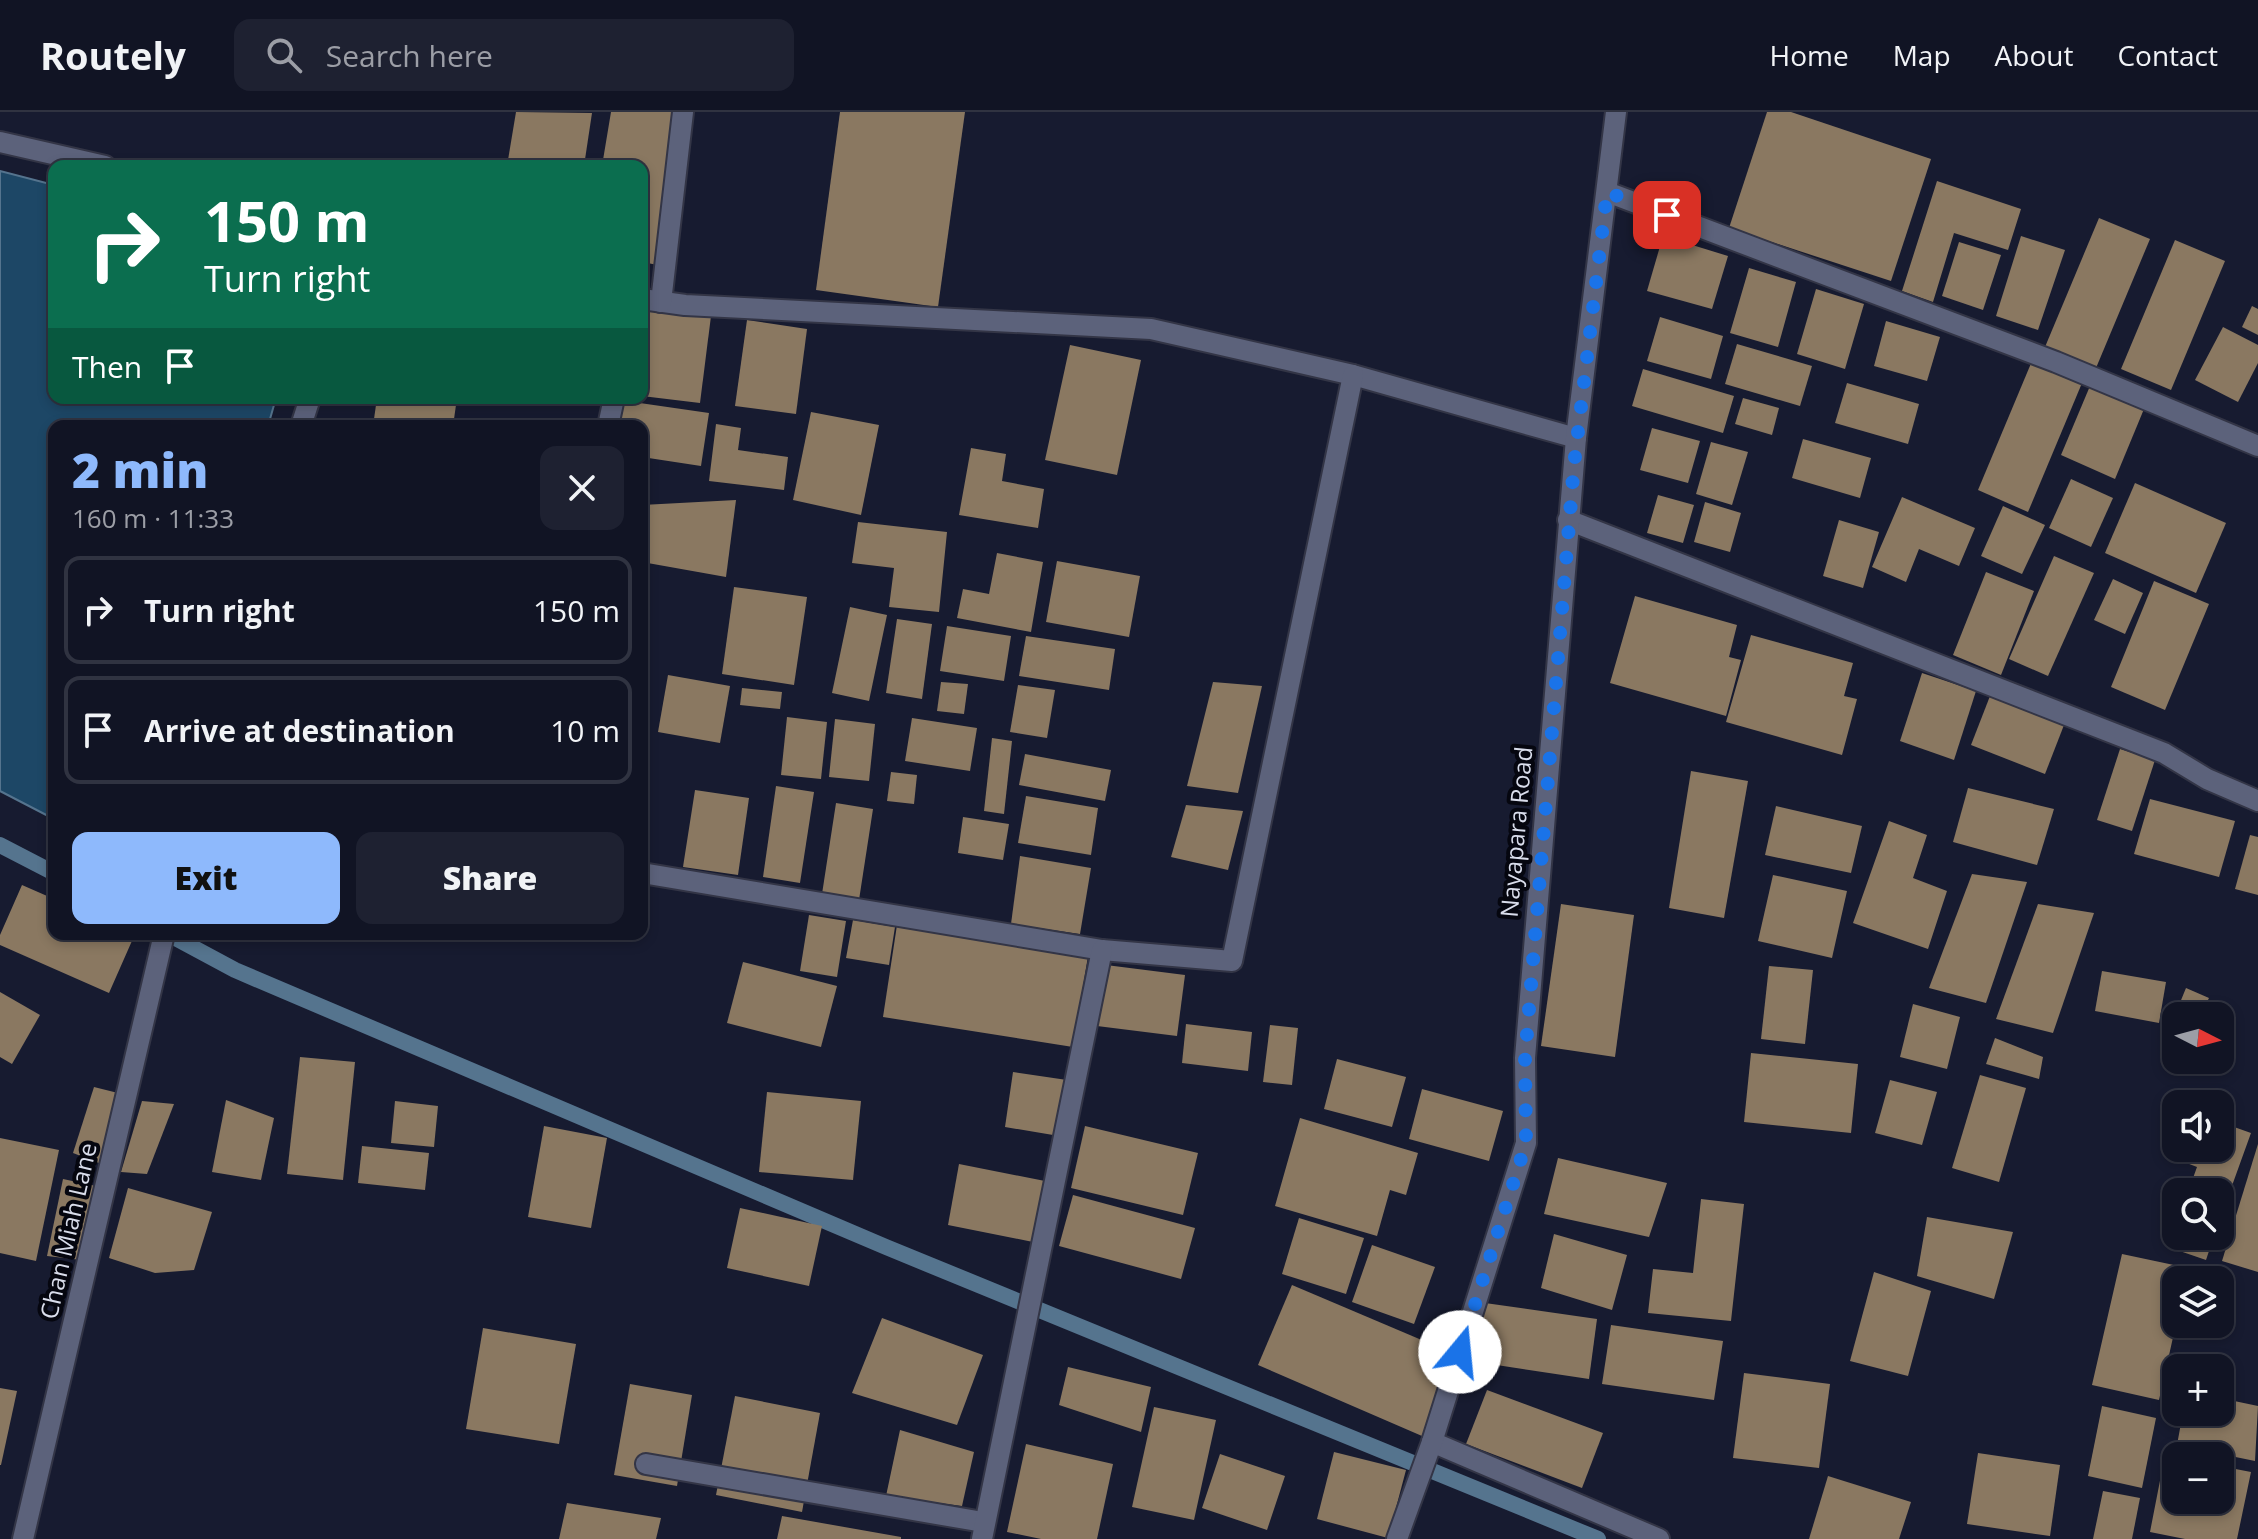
<!DOCTYPE html>
<meta charset="utf-8">
<style>
body{margin:0;font-family:"Open Sans",sans-serif;background:#1e2131;color:#f1f3f6;height:100vh;display:flex;flex-direction:column;font-size:30px;white-space:nowrap}
*{box-sizing:border-box;margin:0}
p{font-size:26px;color:#9c9ea6}
.icon{flex:none;width:44px;height:44px;fill:none;stroke:currentColor;stroke-width:2;stroke-linecap:round;stroke-linejoin:round}
.map{position:relative;flex:1;overflow:hidden}
.sheet{position:absolute;left:48px;top:308px;width:600px;height:520px;display:flex;flex-direction:column;background:#111424;border-radius:16px;box-shadow:0 4px 12px #0003,0 0 0 2px #303341}
.sheet>*{flex:none}
.banner{position:absolute;left:48px;top:48px;width:600px;height:244px;border-radius:16px;box-shadow:0 4px 12px #0003,0 0 0 2px #303341;background:#0b6e4f;color:#fff;overflow:hidden}
.needle{width:52px;rotate:96deg}
.tools{position:absolute;left:2162px;top:890px;display:grid;gap:16px}
.tools a{display:grid;place-items:center;width:72px;height:72px;border-radius:16px;background:#111424;box-shadow:0 4px 12px #0003,0 0 0 2px #303341;font-size:40px}
.pin{position:absolute;display:grid;place-items:center;width:68px;height:68px;color:#fff;margin:-34px;border-radius:16px;box-shadow:0 4px 12px #0006}
.me{position:absolute;width:88px;margin:-44px;rotate:17deg;stroke-linejoin:round;filter:drop-shadow(0 0 6px #0008)}
.turn{display:flex;align-items:center;gap:28px;height:168px;padding:0 24px;font-size:36px}
.turn .icon{width:104px;height:104px;stroke-width:2.5}
.turn b{display:block;font-size:56px;line-height:68px}
.then{display:flex;align-items:center;height:76px;padding:0 24px;background:#0003;gap:16px;font-size:30px}
.round{display:grid;place-items:center;flex:none;width:84px;height:84px;border-radius:16px;background:#1e2131}
.head{display:flex;align-items:center;justify-content:space-between;height:136px;padding:0 24px}
h1{font-size:48px;font-weight:800;line-height:60px;color:#8eb9fc}
.primary-button{display:flex;gap:16px;margin-top:auto;padding:16px 24px}
.primary-button a{flex:1;height:92px;border-radius:16px;background:#8eb9fc;color:#111;font-size:32px;font-weight:800;line-height:92px;text-align:center}
.primary-button a+a{background:#1e2131;color:#f1f3f6}
ul{padding:0;list-style:none}
li{display:flex;align-items:center;gap:24px;height:108px;margin:0 16px 12px;padding:0 8px;border:4px solid #303341;border-radius:16px}
li div{flex:1}
li b{display:block;font-size:30px}
li em{font-style:normal}
header{display:flex;align-items:center;gap:48px;box-sizing:border-box;height:112px;padding:0 40px;background:#111424;border-bottom:2px solid #303341}
header strong{font-size:38px}
nav{display:flex;gap:44px;margin-inline-start:auto;font-size:28px}
.search{width:560px;height:72px;background:#1e2131;display:flex;align-items:center;gap:20px;box-sizing:border-box;padding:0 28px;border-radius:16px;color:#9c9ea6;font-size:30px}
.map>svg:first-child{display:block}
.water{fill:#1d4766;stroke:#55748e;stroke-width:2}
.lines{fill:none;stroke-linecap:round;stroke-linejoin:round}
.stream{stroke:#55748e;stroke-width:16}
.building{fill:#8a7861}
.street-casing{stroke:#333546;stroke-width:24}
.street{stroke:#5c627b;stroke-width:20}
.route{stroke:#1a73e8;stroke-width:14;stroke-dasharray:0 25.2}
.labels{text-anchor:middle;stroke-width:8;stroke-linejoin:round;paint-order:stroke}
.street-label{font-size:24px;fill:#d9ddeb;stroke:#05060f}
</style>
<header>
<strong>Routely</strong>
<div class="search"><svg class="icon" aria-label="search" viewBox="0 0 24 24"><circle cx="10" cy="10" r="6"/><path d="M15 15l6 6"/></svg>Search here</div>
<nav><a>Home</a><a>Map</a><a>About</a><a>Contact</a></nav>
</header>
<div class="map">
<svg width="2258" height="1427" viewBox="0 0 2258 1427">
<rect width="100%" height="100%" fill="#171b30"/>
<polygon class="water" points="0,59 54,73 54,286 276,286 268,314 54,314 54,707 0,679"/>
<g class="lines">
<g class="stream">
<polyline points="0,733 54,761"/>
<polyline points="168,822 235,858 886,1135 1598,1427"/>
</g>
</g>
<g class="building">
<polygon points="516,0 592,1 584,54 507,54"/>
<polygon points="611,0 688,0 663,154 642,150 642,54 602,54"/>
<polygon points="840,0 965,0 938,195 816,178"/>
<polygon points="1767,0 1791,0 1931,47 1891,169 1729,116"/>
<polygon points="1937,69 2021,97 2008,138 1954,121 1933,190 1902,179"/>
<polygon points="2099,106 2150,127 2096,256 2045,235"/>
<polygon points="1663,124 1728,144 1712,197 1647,179"/>
<polygon points="2021,124 2065,138 2038,218 1996,204"/>
<polygon points="2175,128 2225,149 2171,278 2121,257"/>
<polygon points="1959,130 2001,143 1983,198 1942,184"/>
<polygon points="1749,156 1796,170 1778,235 1730,221"/>
<polygon points="1816,177 1864,192 1845,257 1797,242"/>
<polygon points="2252,194 2258,197 2258,223 2242,215"/>
<polygon points="643,195 711,204 700,291 642,284"/>
<polygon points="1660,205 1723,224 1711,267 1647,249"/>
<polygon points="747,208 807,217 796,302 735,294"/>
<polygon points="1886,209 1940,225 1927,269 1874,254"/>
<polygon points="2223,215 2258,233 2258,251 2238,290 2195,268"/>
<polygon points="1737,232 1812,254 1800,294 1725,272"/>
<polygon points="1070,233 1141,248 1117,363 1045,348"/>
<polygon points="2032,249 2082,271 2028,400 1978,378"/>
<polygon points="1643,257 1734,284 1723,321 1632,294"/>
<polygon points="1847,271 1919,292 1908,332 1835,311"/>
<polygon points="2090,274 2144,297 2115,367 2061,343"/>
<polygon points="377,286 457,286 453,314 373,314"/>
<polygon points="570,286 608,286 607,293"/>
<polygon points="1743,286 1779,296 1772,323 1735,312"/>
<polygon points="619,288 709,301 701,354 642,345 642,314 615,314"/>
<polygon points="811,300 879,313 861,403 793,388"/>
<polygon points="716,312 741,316 738,338 788,345 784,378 709,369"/>
<polygon points="1652,316 1700,329 1688,371 1640,358"/>
<polygon points="1803,327 1871,346 1860,386 1792,366"/>
<polygon points="1711,330 1748,340 1732,393 1696,382"/>
<polygon points="971,336 1006,342 1002,369 1044,377 1038,416 959,403"/>
<polygon points="2071,367 2113,386 2091,435 2049,416"/>
<polygon points="2135,371 2226,411 2196,481 2105,441"/>
<polygon points="1658,383 1694,393 1683,431 1647,421"/>
<polygon points="1902,385 1975,416 1959,454 1919,437 1906,470 1872,455"/>
<polygon points="736,388 726,465 642,450 642,393"/>
<polygon points="1705,390 1741,401 1730,440 1694,430"/>
<polygon points="2003,394 2045,413 2022,462 1981,444"/>
<polygon points="1839,408 1879,420 1863,476 1823,464"/>
<polygon points="858,410 947,420 939,500 889,495 894,456 852,451"/>
<polygon points="997,441 1043,450 1031,520 957,506 963,477 989,482"/>
<polygon points="2054,444 2094,461 2048,564 2009,547"/>
<polygon points="1057,449 1140,464 1129,525 1046,510"/>
<polygon points="1986,460 2034,479 2001,563 1953,543"/>
<polygon points="2113,467 2143,481 2125,522 2094,508"/>
<polygon points="2154,469 2209,492 2165,598 2111,575"/>
<polygon points="734,475 807,485 794,573 722,562"/>
<polygon points="1635,484 1737,513 1729,545 1741,548 1726,604 1610,571"/>
<polygon points="850,495 887,503 869,589 832,581"/>
<polygon points="897,507 932,512 922,587 886,581"/>
<polygon points="947,514 1011,524 1004,569 940,559"/>
<polygon points="1751,523 1853,551 1844,584 1857,587 1842,643 1726,610"/>
<polygon points="1026,524 1115,537 1109,578 1019,564"/>
<polygon points="1922,561 1976,579 1954,648 1900,629"/>
<polygon points="668,563 730,574 720,631 658,620"/>
<polygon points="941,570 968,572 964,602 937,599"/>
<polygon points="1213,570 1262,574 1238,681 1187,674"/>
<polygon points="1018,573 1055,578 1047,626 1010,620"/>
<polygon points="742,576 782,580 780,597 740,593"/>
<polygon points="1990,584 2064,613 2045,662 1971,633"/>
<polygon points="787,605 827,610 821,667 781,663"/>
<polygon points="912,606 977,616 970,659 905,649"/>
<polygon points="835,607 875,612 869,669 829,665"/>
<polygon points="992,626 1012,629 1004,702 984,699"/>
<polygon points="2120,637 2155,648 2132,719 2097,708"/>
<polygon points="1025,642 1111,658 1105,689 1019,673"/>
<polygon points="1691,659 1748,669 1724,806 1669,796"/>
<polygon points="891,660 917,663 914,692 887,689"/>
<polygon points="776,674 814,680 800,771 763,765"/>
<polygon points="1968,676 2054,697 2037,753 1953,730"/>
<polygon points="695,678 749,686 738,763 683,755"/>
<polygon points="1026,684 1098,696 1091,743 1018,731"/>
<polygon points="2150,687 2235,709 2219,765 2134,742"/>
<polygon points="836,691 873,697 859,788 822,782"/>
<polygon points="1186,693 1243,699 1228,758 1171,745"/>
<polygon points="1776,694 1862,714 1851,761 1765,743"/>
<polygon points="963,705 1009,712 1003,748 958,741"/>
<polygon points="1889,709 1927,723 1913,766 1947,779 1928,837 1853,811"/>
<polygon points="2250,723 2258,725 2258,783 2235,777"/>
<polygon points="1020,744 1091,756 1080,822 1011,812"/>
<polygon points="1972,762 2027,770 1986,891 1929,876"/>
<polygon points="1773,763 1847,779 1832,846 1758,829"/>
<polygon points="22,773 54,787 54,822 135,822 109,881 0,833 0,823"/>
<polygon points="1561,792 1634,803 1615,945 1541,934"/>
<polygon points="2038,792 2094,801 2053,921 1996,907"/>
<polygon points="809,803 846,809 837,865 800,859"/>
<polygon points="853,808 895,815 889,853 846,846"/>
<polygon points="897,813 1088,844 1073,935 883,905"/>
<polygon points="743,850 837,874 821,935 727,911"/>
<polygon points="1106,853 1185,863 1177,924 1097,914"/>
<polygon points="1769,854 1813,858 1805,932 1761,927"/>
<polygon points="2102,859 2166,870 2159,911 2095,899"/>
<polygon points="2186,876 2209,886 2200,904 2176,904 2176,923 2168,920"/>
<polygon points="0,880 40,903 12,952 0,945"/>
<polygon points="1913,892 1960,905 1947,957 1900,945"/>
<polygon points="1186,912 1252,920 1248,959 1182,951"/>
<polygon points="1270,913 1298,916 1292,973 1263,970"/>
<polygon points="1995,926 2043,945 2039,967 1986,952"/>
<polygon points="1751,941 1858,952 1851,1021 1744,1010"/>
<polygon points="300,945 355,950 343,1068 287,1062"/>
<polygon points="1337,947 1406,965 1392,1015 1324,997"/>
<polygon points="1013,960 1067,968 1059,1024 1005,1015"/>
<polygon points="1980,963 2026,976 1999,1070 1952,1056"/>
<polygon points="1890,968 1937,980 1922,1033 1875,1021"/>
<polygon points="94,975 118,981 99,1051 73,1041"/>
<polygon points="1422,977 1503,999 1489,1049 1409,1027"/>
<polygon points="767,980 861,989 853,1068 759,1060"/>
<polygon points="226,988 274,1006 261,1068 212,1060"/>
<polygon points="142,989 174,992 147,1062 121,1060"/>
<polygon points="395,989 438,994 434,1035 391,1031"/>
<polygon points="1300,1006 1418,1041 1406,1083 1390,1078 1377,1124 1275,1094"/>
<polygon points="2220,1010 2251,1021 2220,1107 2220,1080 2188,1080 2197,1055 2179,1048 2184,1036 2220,1036"/>
<polygon points="544,1014 607,1026 591,1116 528,1105"/>
<polygon points="1085,1014 1198,1041 1183,1103 1071,1076"/>
<polygon points="0,1026 59,1038 36,1149 0,1141"/>
<polygon points="2258,1032 2258,1160 2222,1149"/>
<polygon points="362,1034 429,1041 425,1078 358,1071"/>
<polygon points="1558,1046 1667,1071 1649,1125 1544,1102"/>
<polygon points="959,1052 1045,1069 1033,1130 948,1113"/>
<polygon points="63,1067 96,1074 82,1148 47,1144"/>
<polygon points="128,1076 212,1100 194,1158 155,1161 109,1146"/>
<polygon points="1073,1083 1195,1116 1181,1167 1059,1134"/>
<polygon points="1701,1087 1744,1092 1731,1209 1648,1201 1653,1157 1693,1161"/>
<polygon points="740,1096 822,1114 809,1174 727,1156"/>
<polygon points="1927,1105 2013,1120 1994,1187 1917,1164"/>
<polygon points="1299,1106 1364,1126 1346,1182 1282,1162"/>
<polygon points="2176,1114 2176,1124 2214,1124 2206,1148 2168,1135"/>
<polygon points="1554,1122 1627,1143 1612,1198 1541,1176"/>
<polygon points="1372,1133 1435,1155 1414,1212 1352,1190"/>
<polygon points="2122,1142 2188,1156 2186,1168 2176,1168 2176,1212 2159,1288 2092,1273"/>
<polygon points="1874,1160 1931,1179 1908,1264 1850,1249"/>
<polygon points="1292,1173 1457,1243 1422,1324 1258,1253"/>
<polygon points="1485,1191 1597,1207 1589,1267 1477,1250"/>
<polygon points="882,1206 983,1243 957,1313 852,1281"/>
<polygon points="1611,1213 1723,1229 1714,1288 1602,1272"/>
<polygon points="483,1216 576,1232 559,1332 466,1317"/>
<polygon points="1068,1255 1151,1275 1141,1320 1059,1293"/>
<polygon points="1744,1261 1830,1272 1819,1356 1733,1346"/>
<polygon points="630,1272 692,1283 677,1374 614,1363"/>
<polygon points="0,1276 17,1279 1,1353 0,1353"/>
<polygon points="1487,1278 1603,1321 1582,1376 1466,1332"/>
<polygon points="735,1284 820,1301 802,1400 716,1383"/>
<polygon points="2220,1286 2258,1294 2255,1349 2177,1333 2183,1300 2220,1300"/>
<polygon points="2102,1294 2156,1306 2142,1376 2088,1364"/>
<polygon points="1154,1295 1216,1308 1194,1408 1132,1395"/>
<polygon points="900,1318 974,1340 962,1394 886,1384"/>
<polygon points="1026,1332 1113,1352 1097,1427 1041,1427 1007,1420"/>
<polygon points="1334,1340 1406,1358 1388,1426 1317,1407"/>
<polygon points="1978,1341 2060,1353 2050,1424 1967,1412"/>
<polygon points="1220,1342 1285,1364 1267,1418 1202,1396"/>
<polygon points="2165,1343 2176,1345 2176,1388 2220,1388 2220,1354 2251,1360 2237,1427 2185,1427 2150,1420"/>
<polygon points="1828,1364 1911,1390 1899,1427 1809,1427"/>
<polygon points="2103,1379 2140,1386 2132,1427 2093,1427"/>
<polygon points="567,1391 661,1406 656,1427 559,1427"/>
<polygon points="782,1404 901,1425 901,1427 777,1427"/>
</g>
<g class="lines">
<g class="street-casing">
<g id="street">
<polyline points="0,30 105,54"/>
<polyline points="1607,80 2056,250 2258,334"/>
<polyline points="642,187 685,193 1151,217 1353,263 1576,326"/>
<polyline points="661,190 683,0"/>
<polyline points="301,314 310,286"/>
<polyline points="608,314 614,286"/>
<polyline points="1568,408 2164,641 2207,667 2258,689"/>
<polyline points="642,761 1102,838 1232,849 1353,263"/>
<polyline points="1432,1330 1659,1427"/>
<polyline points="646,1352 983,1410"/>
<polyline points="23,1427 164,822"/>
<polyline points="982,1427 1102,838"/>
<polyline points="1397,1427 1432,1330 1526,1031 1525,946 1576,326 1616,0"/>
</g>
</g>
<use href="#street" class="street"/>
</g>
<g class="lines">
<polyline class="route" points="1460,1240 1526,1031 1525,946 1574,353 1607,80 1667,103"/>
</g>
<g class="labels">
<g class="street-label">
<text transform="translate(1517 720) rotate(-85)" y="8">Nayapara Road</text>
<text transform="translate(69 1119) rotate(-77)" y="8">Chan Miah Lane</text>
</g>
</g>
</svg>
<div class="tools">
<a><svg class="needle" viewBox="-14 -14 28 28"><path d="M0-13l5 13h-10z" fill="#e53935"/><path d="M0 13l5-13h-10z" fill="#9c9ea6"/></svg></a>
<a><svg class="icon" aria-label="sound" viewBox="0 0 24 24"><path d="M4 9h4l5-4v14l-5-4H4zM17 9q2 3 0 6"/></svg></a>
<a><svg class="icon" aria-label="search" viewBox="0 0 24 24"><circle cx="10" cy="10" r="6"/><path d="M15 15l6 6"/></svg></a>
<a><svg class="icon" aria-label="layers" viewBox="0 0 24 24"><path d="M12 4l9 5-9 5-9-5zM3 14l9 5 9-5"/></svg></a>
<a>+</a>
<a>−</a>
</div>
<div class="pin" style="left:1667px;top:103px;background:#d93025"><svg class="icon" aria-label="arrive" viewBox="0 0 24 24"><path d="M6 21V4h12l-3 4 3 4H6"/></svg></div>
<svg class="me" style="left:1460px;top:1240px" viewBox="-20 -20 40 40"><circle r="19" fill="#fff"/><path d="M0-13L10 11 0 6-10 11z" fill="#1a73e8"/></svg>
<div class="banner">
<div class="turn"><svg class="icon" aria-label="right" viewBox="0 0 24 24"><path d="M7 20v-9h11M14 6l5 5-5 5"/></svg><div><b>150 m</b>Turn right</div></div>
<div class="then">Then<svg class="icon" aria-label="arrive" viewBox="0 0 24 24"><path d="M6 21V4h12l-3 4 3 4H6"/></svg></div>
</div>
<section class="sheet">
<div class="head"><div><h1>2 min</h1><p>160 m · 11:33</p></div><a class="round"><svg class="icon" aria-label="close" viewBox="0 0 24 24"><path d="M6 6l12 12M18 6L6 18"/></svg></a></div>
<ul>
<li><svg class="icon" aria-label="right" viewBox="0 0 24 24"><path d="M7 20v-9h11M14 6l5 5-5 5"/></svg><div><b>Turn right</b></div><em>150 m</em></li>
<li><svg class="icon" aria-label="arrive" viewBox="0 0 24 24"><path d="M6 21V4h12l-3 4 3 4H6"/></svg><div><b>Arrive at destination</b></div><em>10 m</em></li>
</ul>
<div class="primary-button"><a>Exit</a><a>Share</a></div>
</section>
</div>
